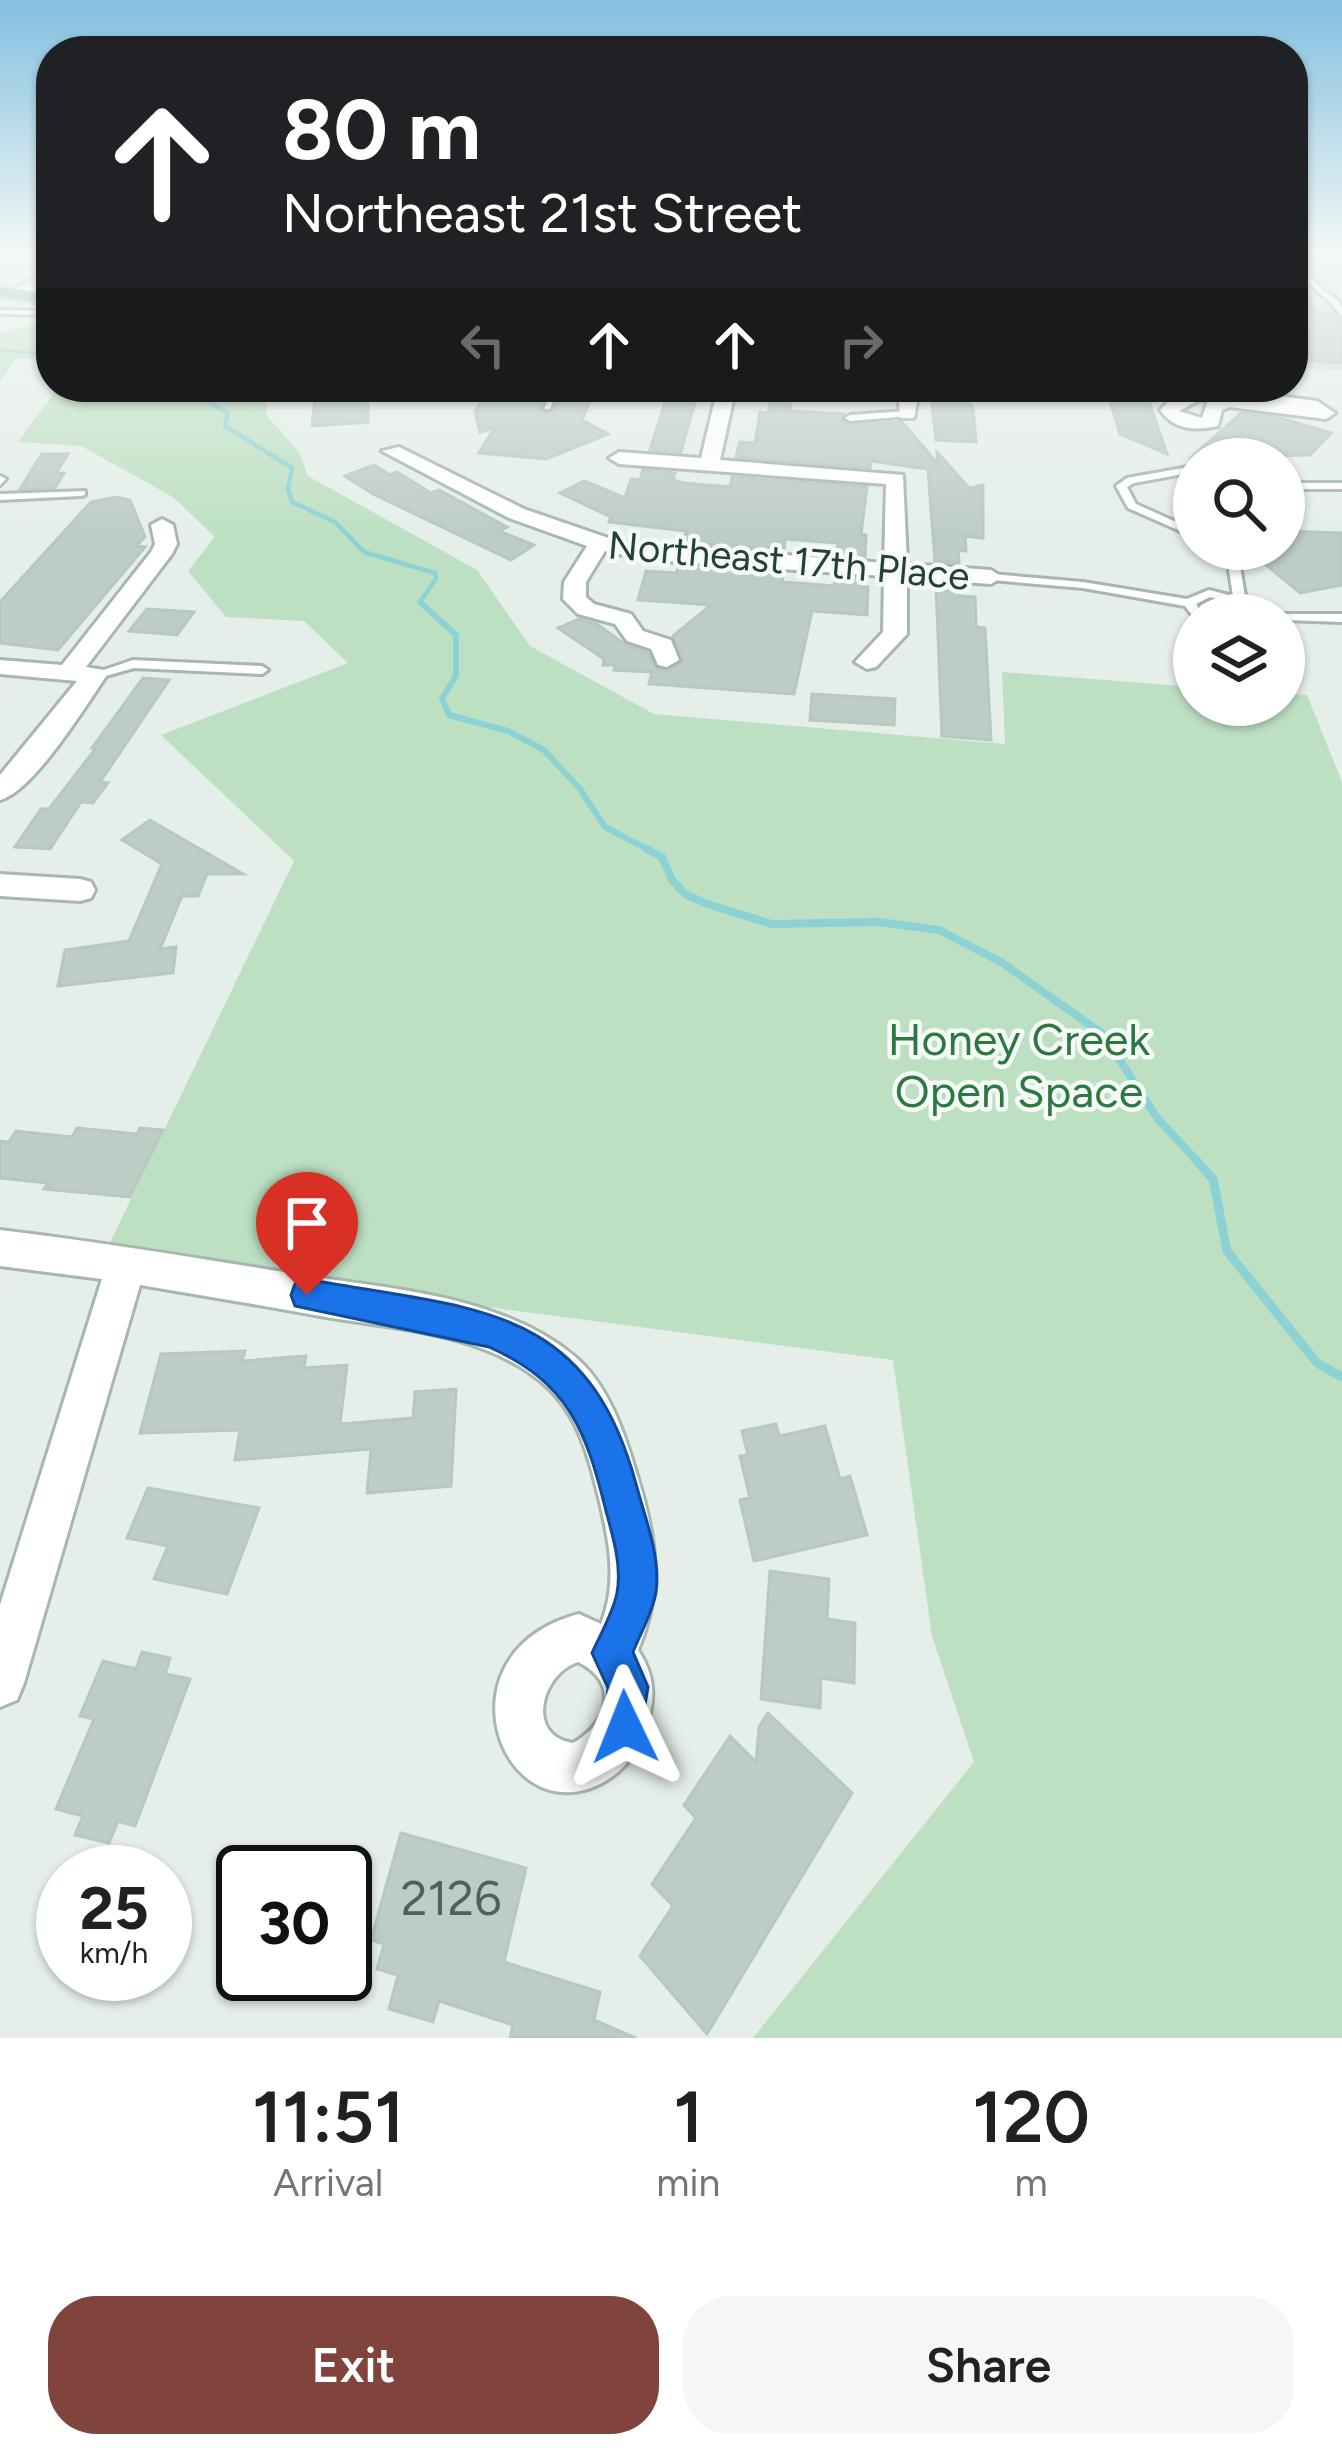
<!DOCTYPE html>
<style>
body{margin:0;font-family:Figtree,sans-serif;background:#f6f6f6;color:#202124;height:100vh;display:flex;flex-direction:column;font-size:45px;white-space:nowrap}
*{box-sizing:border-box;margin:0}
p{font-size:39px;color:#757577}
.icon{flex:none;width:66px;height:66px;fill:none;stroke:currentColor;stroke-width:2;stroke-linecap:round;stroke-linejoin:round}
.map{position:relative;height:2038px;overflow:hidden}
.drawer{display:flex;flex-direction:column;background:#fff;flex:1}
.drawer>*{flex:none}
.guide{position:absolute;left:36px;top:36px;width:1272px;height:366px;border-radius:48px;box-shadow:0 3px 9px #0004;background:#202124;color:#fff;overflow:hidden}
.buttons{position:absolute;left:1173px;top:438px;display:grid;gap:24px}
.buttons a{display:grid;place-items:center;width:132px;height:132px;border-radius:50%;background:#fff;box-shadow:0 3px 9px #0004;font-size:60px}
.speed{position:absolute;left:36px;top:1845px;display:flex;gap:24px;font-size:60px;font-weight:700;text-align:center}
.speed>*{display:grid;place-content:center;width:156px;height:156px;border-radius:50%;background:#fff;box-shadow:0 3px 9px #0004;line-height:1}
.speed small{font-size:30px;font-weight:400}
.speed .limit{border:6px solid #111;border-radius:18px;background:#fff;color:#111}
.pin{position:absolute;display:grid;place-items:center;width:102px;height:102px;color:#fff;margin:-123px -51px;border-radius:50% 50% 50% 0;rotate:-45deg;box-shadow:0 0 12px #0007}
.pin .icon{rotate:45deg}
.me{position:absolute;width:132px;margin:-66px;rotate:358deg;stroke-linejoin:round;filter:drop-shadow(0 0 9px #0008)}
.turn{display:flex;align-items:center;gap:42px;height:252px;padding:0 48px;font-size:54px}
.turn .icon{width:156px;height:156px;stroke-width:2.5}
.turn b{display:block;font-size:84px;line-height:102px}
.lanes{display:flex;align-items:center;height:114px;padding:0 48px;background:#0003;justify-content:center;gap:60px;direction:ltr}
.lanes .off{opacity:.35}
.eta{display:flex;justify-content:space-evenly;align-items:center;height:204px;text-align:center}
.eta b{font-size:72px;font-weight:600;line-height:84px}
.cta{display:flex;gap:24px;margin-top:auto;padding:24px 48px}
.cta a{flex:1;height:138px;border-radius:48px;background:#80443d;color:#fff;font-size:48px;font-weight:600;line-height:138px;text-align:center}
.cta a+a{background:#f6f6f6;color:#202124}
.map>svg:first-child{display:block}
.built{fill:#d3ded8}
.green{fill:#bde0c2}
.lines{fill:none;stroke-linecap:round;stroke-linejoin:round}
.stream-far4{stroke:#8cd2d4;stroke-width:3}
.stream-far3{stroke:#8cd2d4;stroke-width:4.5}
.stream-far2{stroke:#8cd2d4;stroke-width:6}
.stream-far1{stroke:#8cd2d4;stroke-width:8}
.stream{stroke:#8cd2d4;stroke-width:9}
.building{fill:#bdccc4;stroke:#b7c8bf;stroke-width:3}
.service-casing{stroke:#a7b7af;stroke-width:6}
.minor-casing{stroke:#a7b7af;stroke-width:6}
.primary-casing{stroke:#c1cac6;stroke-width:6}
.service{fill:#fff;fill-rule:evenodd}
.minor{fill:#fff;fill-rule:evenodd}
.primary{fill:#68a58e;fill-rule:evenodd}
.route{fill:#1a73e8;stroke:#114b97;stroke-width:3}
.labels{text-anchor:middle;stroke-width:9;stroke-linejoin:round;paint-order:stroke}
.far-street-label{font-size:39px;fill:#234135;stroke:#f6faf7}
.park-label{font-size:45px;fill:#2c7940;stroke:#f6faf7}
.near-number-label{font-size:48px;fill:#4a6459}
</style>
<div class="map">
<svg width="1342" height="2038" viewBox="0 0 1342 2038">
<rect width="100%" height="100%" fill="#e5eee9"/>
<polygon class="built" points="1293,251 1310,251 1342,297 1342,370 1293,368"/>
<g class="green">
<polygon points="51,321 51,358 16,359 0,381 0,333"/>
<polygon points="58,387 266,387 267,416 299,452 308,476 477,570 530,646 654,714 1005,744 1002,672 1194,687 1194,705 1284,705 1284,694 1307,695 1342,782 1342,2038 753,2038 974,1762 932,1636 893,1360 103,1257 294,861 161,735 348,663 304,621 226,617 188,571 215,537 173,497 81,446 18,442"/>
</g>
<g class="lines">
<g class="stream-far4">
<polyline points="0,350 51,355"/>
<polyline points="198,387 206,400 221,409"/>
</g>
<polyline class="stream-far3" points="216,406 228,413 225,426 292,468 288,489 292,502 335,522 364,552 435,573 436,579 420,602 424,605"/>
<polyline class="stream-far2" points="420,602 456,635 456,676 442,698 449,715 508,731 544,750 580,789 605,827 653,852"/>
<polyline class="stream-far1" points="647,849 662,857 672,880 685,894 707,904 772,924 879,922 939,930 1001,962 1103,1034 1157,1118 1198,1162"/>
<polyline class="stream" points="1195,1159 1213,1179 1227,1251 1317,1363 1342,1377"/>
</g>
<g class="building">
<polygon points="1293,275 1317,312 1333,313 1342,320 1342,363 1293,360"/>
<polygon points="316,387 368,389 368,422 312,426"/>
<polygon points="529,387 547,387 540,407 544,413 554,411 564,387 596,387 582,420 608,434 546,459 479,453 495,427 480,432 475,412 485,395 524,397"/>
<polygon points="670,387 699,388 681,452 650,450"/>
<polygon points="930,387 959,387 973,408 976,442 936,440"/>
<polygon points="1106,387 1144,387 1167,454 1120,434"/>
<polygon points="772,389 793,390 790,411 843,414 841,420 850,425 902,422 938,464 937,452 969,488 983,485 983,538 965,536 966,551 958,550 959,563 935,562 928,469 871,461 870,468 736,457 740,442 755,443 760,412 768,413"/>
<polygon points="1241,413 1277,417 1331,433 1310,455 1192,457"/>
<polygon points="42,454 68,454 56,473 64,473 55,488 20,489"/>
<polygon points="374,465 390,475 397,472 431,493 439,490 507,527 499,531 534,545 511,560 373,494 345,476"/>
<polygon points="643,470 675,473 673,480 684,483 730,487 732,477 867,487 861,534 866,535 865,557 837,555 838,543 785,539 784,550 683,542 686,531 609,522 611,517 560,493 584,481 625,498 631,479 640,480"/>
<polygon points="116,497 130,500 145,537 136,546 145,547 58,650 0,643 0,602 91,502"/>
<polygon points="1284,531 1342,533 1342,585 1300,593 1247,549 1284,549"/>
<polygon points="678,566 783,574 782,582 834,586 835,577 863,579 863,587 868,587 867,615 812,611 794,694 649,684 652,672 614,670 615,665 603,665 604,659 558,628 579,619 597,624 626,645 648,653 657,669 669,671 683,661 673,636 711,605 638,600 646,571 677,573"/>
<polygon points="936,585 960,586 960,596 975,597 976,627 985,628 991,740 942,736"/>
<polygon points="147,609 194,612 177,635 129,631"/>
<polygon points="143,678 169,680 100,782 108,783 93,803 81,802 50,849 15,847 41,809 49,809 96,748 92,748"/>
<polygon points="812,694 895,699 894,725 810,720"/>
<polygon points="150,820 243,874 207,874 198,896 182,896 160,949 176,947 173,973 58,986 65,950 129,941 162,864 122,840"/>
<polygon points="77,1128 137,1134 140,1128 163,1130 130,1197 44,1189 48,1183 0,1178 0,1141 9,1142 16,1131 72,1137"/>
<polygon points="245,1351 242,1361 306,1356 304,1368 347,1365 340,1424 413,1418 415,1392 456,1389 451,1486 367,1493 371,1449 235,1460 240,1430 140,1433 161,1354"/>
<polygon points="776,1424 779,1436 825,1426 840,1479 850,1476 867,1535 754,1561 740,1500 750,1498 740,1456 748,1455 742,1431"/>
<polygon points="148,1488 259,1508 227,1594 154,1579 168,1546 127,1538"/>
<polygon points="770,1571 829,1579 827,1619 855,1623 854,1683 821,1678 820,1708 761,1699"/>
<polygon points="142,1652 170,1658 165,1674 190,1679 135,1826 118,1821 109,1843 75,1835 83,1816 56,1809 94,1719 80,1716 103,1661 136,1669"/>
<polygon points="768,1713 852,1793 707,2034 640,1956 673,1906 652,1884 696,1818 684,1805 730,1736 756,1762 759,1727"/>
<polygon points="401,1833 526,1868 504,1962 600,1992 594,2020 636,2038 510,2038 513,2025 439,2001 433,2022 389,2009 398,1975 377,1969 384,1944 371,1940"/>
</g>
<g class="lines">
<g class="service-casing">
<g id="service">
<path d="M1293,253l29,37 14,8 6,10v8c-5,-4 -8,-10 -13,-15 -16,-15 -32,-24 -36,-48z"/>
<polygon points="0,310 51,311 51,315 0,314"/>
<polygon points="552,387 560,387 550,409 544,409"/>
<polygon points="907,411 912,414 910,416 850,421 845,418 850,415"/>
<polygon points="1194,466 1194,472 1134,483 1127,487 1136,504 1194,530 1194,537 1128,508 1116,486 1127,478"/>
<polygon points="0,476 6,479 0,485"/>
<rect x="1284" y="483" width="58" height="6"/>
<polygon points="85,491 85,495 81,496 0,500 0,494"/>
<path d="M1220,549h11c15,16 8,42 20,61l28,4h63v8l-58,-2v-5h-42l-6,-11 -26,-7 -14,7 7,11h-9v3l-9,-12 -102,-18 -92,-8 -6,-3 6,-3 92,8 104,17 22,-9 24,6 -6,-39z"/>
<polygon points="133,660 262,666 268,670 262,674 134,668 95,679 89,675"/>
</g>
</g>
<g class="minor-casing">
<g id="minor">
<polygon points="51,270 51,281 20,297 6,294"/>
<polygon points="718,387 736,387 720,460 903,475 907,564 991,570 1002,577 991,584 907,578 907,634 876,667 867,669 855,662 883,632 884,576 650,560 605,551 586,582 586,597 594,604 631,614 643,631 671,640 679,660 667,667 658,665 651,649 627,641 615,624 578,614 563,599 564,582 587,546 509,518 382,451 399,447 524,509 617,541 884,563 886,484 619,464 609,458 619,452 701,458"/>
<polygon points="887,387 905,387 917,402 914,418 900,418 899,402"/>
<path d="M1217,388l100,13 18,12 -9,6 -96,-12 -8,3 -4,16c-23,5 -44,4 -58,-16l14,-14zM1221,399l-14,4 -5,15 -23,-7 20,-11z"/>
<path d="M162,519l11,6 4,19 -5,10 -86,113 18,3 3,5c-21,30 -73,116 -107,125v-25l77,-94 -77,-7v-14l62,5 89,-113 4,-8 -4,-19z"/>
<polygon points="0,874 80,879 91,882 95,890 91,898 80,901 0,896"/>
<path d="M0,1230c100,12 197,28 296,44 92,15 202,20 277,81 37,30 53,83 66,127 18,60 24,109 -1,168 20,30 17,55 4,87 -9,22 -21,36 -42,47 -99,49 -166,-132 -21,-170l22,10c17,-42 8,-84 -2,-126 -10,-41 -21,-84 -54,-113 -60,-53 -150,-56 -225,-69 -60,-11 -120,-21 -180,-31l-116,398 -7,17 -17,7v-102l102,-326 -102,-13zM578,1662c42,20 31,61 -5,81 -48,-7 -32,-69 5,-81z"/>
</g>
</g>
<g class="primary-casing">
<polygon id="primary" points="0,287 51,294 51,304 0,297"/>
</g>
<use href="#service" class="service"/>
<use href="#minor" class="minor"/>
<use href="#primary" class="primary"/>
</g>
<linearGradient id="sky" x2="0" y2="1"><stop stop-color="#83c0e0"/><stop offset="0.47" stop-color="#f3f7f5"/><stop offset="1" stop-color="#f3f7f5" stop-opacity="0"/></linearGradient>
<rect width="1342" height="536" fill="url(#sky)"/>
<path class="route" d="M307,1279c161,31 279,20 329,205 9,34 25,73 20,108 -3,20 -16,42 -23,60l15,35 -9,54 -14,6 -15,-6 -6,-14 4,-39 -16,-35c8,-18 21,-40 25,-60 5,-27 -4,-56 -11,-82 -20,-81 -37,-128 -117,-164l-194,-41 -4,-11 4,-11z"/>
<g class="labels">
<g class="far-street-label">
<text transform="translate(789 560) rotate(5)" y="14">Northeast 17th Place</text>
</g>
<g class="park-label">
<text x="1019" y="1055">Honey Creek<tspan x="1019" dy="52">Open Space</tspan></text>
</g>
<g class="near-number-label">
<text x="451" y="1915">2126</text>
</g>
</g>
</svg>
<div class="buttons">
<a><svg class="icon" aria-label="search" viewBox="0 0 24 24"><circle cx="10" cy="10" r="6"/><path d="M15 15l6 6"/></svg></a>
<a><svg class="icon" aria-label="layers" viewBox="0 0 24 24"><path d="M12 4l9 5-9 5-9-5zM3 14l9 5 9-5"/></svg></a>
</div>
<div class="speed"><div>25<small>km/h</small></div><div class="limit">30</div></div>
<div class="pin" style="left:307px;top:1295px;background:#d93025"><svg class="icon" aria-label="arrive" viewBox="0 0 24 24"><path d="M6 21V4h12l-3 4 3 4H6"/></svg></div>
<svg class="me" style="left:625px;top:1727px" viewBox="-20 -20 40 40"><path d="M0-17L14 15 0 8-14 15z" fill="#1a73e8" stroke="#fff" stroke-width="4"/></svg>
<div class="guide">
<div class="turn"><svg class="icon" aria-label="ahead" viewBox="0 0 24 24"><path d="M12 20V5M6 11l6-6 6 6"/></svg><div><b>80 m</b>Northeast 21st Street</div></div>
<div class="lanes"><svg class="icon off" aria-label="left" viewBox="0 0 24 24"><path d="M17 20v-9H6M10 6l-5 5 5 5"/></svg><svg class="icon" aria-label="ahead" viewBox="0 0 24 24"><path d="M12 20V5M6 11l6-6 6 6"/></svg><svg class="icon" aria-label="ahead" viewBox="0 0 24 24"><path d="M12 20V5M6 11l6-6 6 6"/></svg><svg class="icon off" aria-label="right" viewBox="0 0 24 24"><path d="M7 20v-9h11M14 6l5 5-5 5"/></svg></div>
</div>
</div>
<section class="drawer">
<div class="eta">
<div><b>11:51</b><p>Arrival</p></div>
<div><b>1</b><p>min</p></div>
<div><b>120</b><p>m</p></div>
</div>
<div class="cta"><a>Exit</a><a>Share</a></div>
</section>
